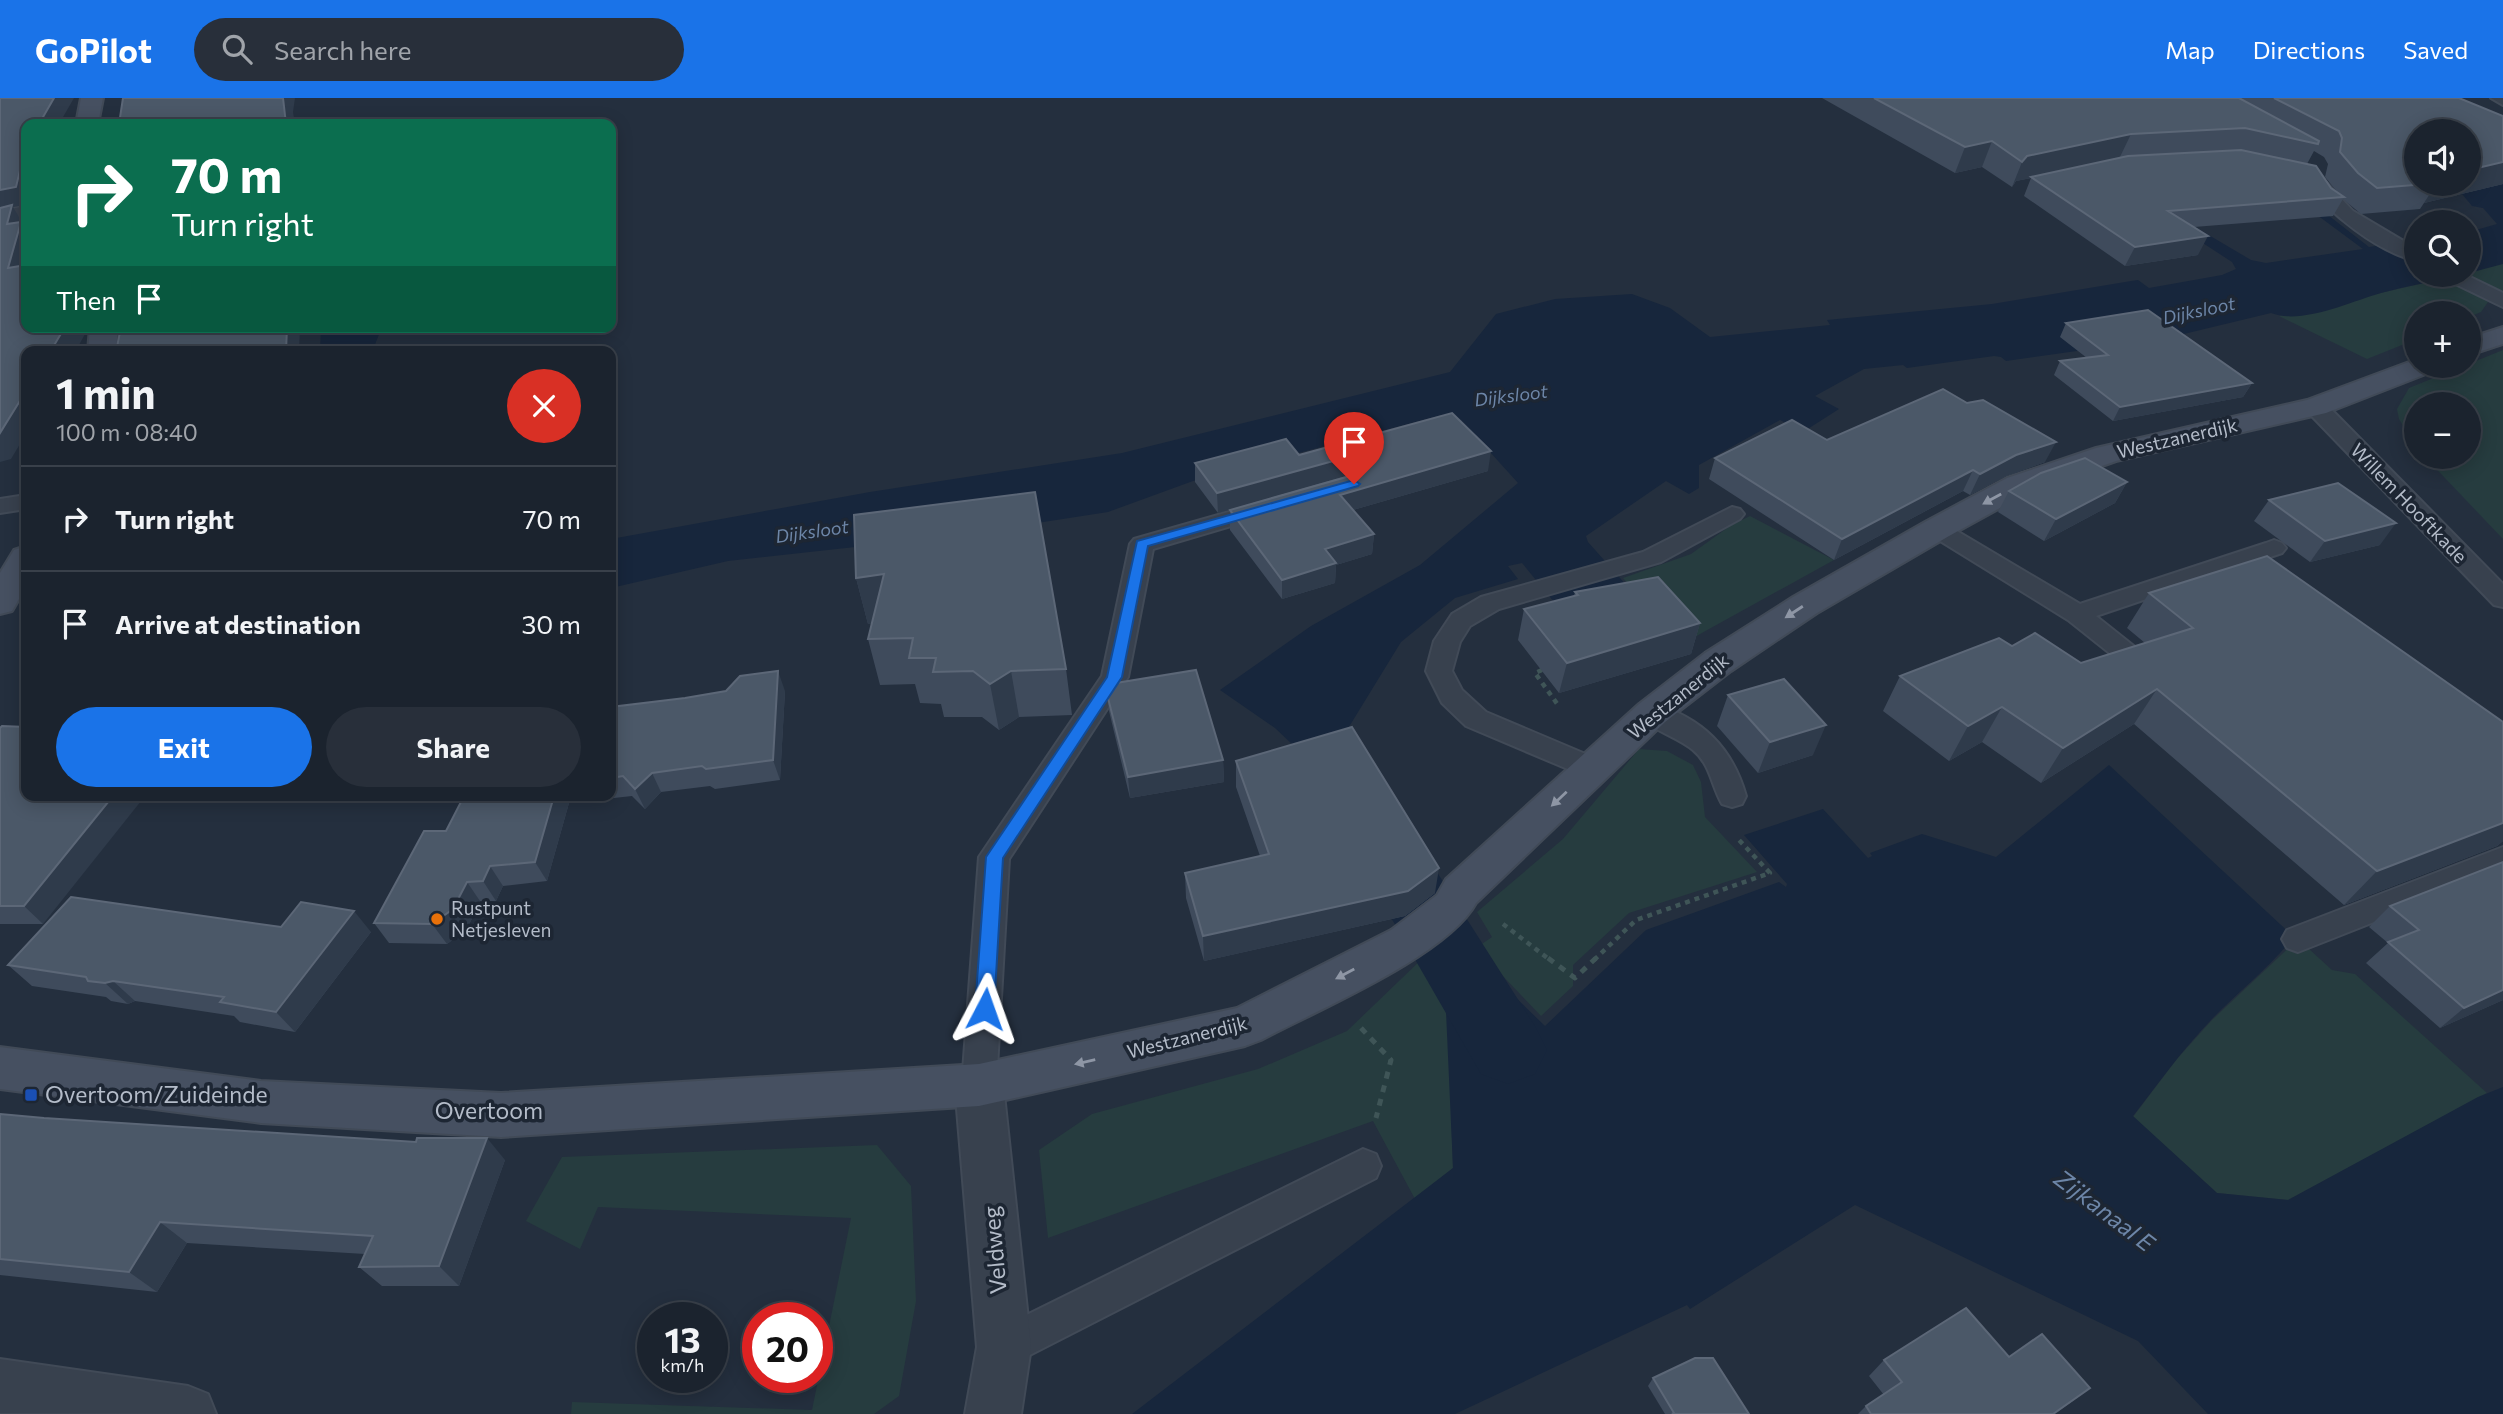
<!DOCTYPE html>
<meta charset="utf-8">
<style>
body{margin:0;font-family:Commissioner,sans-serif;background:#282f3a;color:#f1f3f6;height:100vh;display:flex;flex-direction:column;font-size:26px;white-space:nowrap}
*{box-sizing:border-box;margin:0}
p{font-size:23px;color:#a0a4aa}
.icon{flex:none;width:38px;height:38px;fill:none;stroke:currentColor;stroke-width:2;stroke-linecap:round;stroke-linejoin:round}
.map{position:relative;flex:1;overflow:hidden}
.drawer{position:absolute;left:21px;top:248px;width:595px;height:455px;display:flex;flex-direction:column;background:#1b232e;border-radius:14px;box-shadow:0 4px 18px #0003,0 0 0 2px #39404a}
.drawer>*{flex:none}
.top-card{position:absolute;left:21px;top:21px;width:595px;height:214px;border-radius:14px;box-shadow:0 4px 18px #0003,0 0 0 2px #39404a;background:#0b6e4f;color:#fff;overflow:hidden}
.fabs{position:absolute;left:2404px;top:21px;display:grid;gap:14px}
.fabs a{display:grid;place-items:center;width:77px;height:77px;border-radius:50%;background:#1b232e;box-shadow:0 4px 18px #0003,0 0 0 2px #39404a;font-size:35px}
.speed{position:absolute;left:637px;top:1204px;display:flex;gap:14px;font-size:35px;font-weight:700;text-align:center}
.speed>*{display:grid;place-content:center;width:91px;height:91px;border-radius:50%;background:#1b232e;box-shadow:0 4px 18px #0003,0 0 0 2px #39404a;line-height:1}
.speed small{font-size:18px;font-weight:400}
.speed .limit{border:10px solid #d22;background:#fff;color:#111}
.pin{position:absolute;display:grid;place-items:center;width:60px;height:60px;color:#fff;margin:-72px -30px;border-radius:50% 50% 50% 0;rotate:-45deg;box-shadow:0 0 7px #0007}
.pin .icon{rotate:45deg}
.me{position:absolute;width:77px;margin:-38px;rotate:4deg;stroke-linejoin:round;filter:drop-shadow(0 0 5px #0008)}
.turn{display:flex;align-items:center;gap:24px;height:147px;padding:0 35px;font-size:32px}
.turn .icon{width:91px;height:91px;stroke-width:2.5}
.turn b{display:block;font-size:49px;line-height:60px}
.then{display:flex;align-items:center;height:66px;padding:0 35px;background:#0003;gap:14px;font-size:26px}
.round{display:grid;place-items:center;flex:none;width:74px;height:74px;border-radius:37px;background:#282f3a}
.headline{display:flex;align-items:center;justify-content:space-between;height:119px;padding:0 35px}
h1{font-size:42px;font-weight:700;line-height:52px}
.cta{display:flex;gap:14px;margin-top:auto;padding:14px 35px}
.cta a{flex:1;height:80px;border-radius:42px;background:#1a73e8;color:#fff;font-size:28px;font-weight:700;line-height:80px;text-align:center}
.cta a+a{background:#282f3a;color:#f1f3f6}
ul{padding:0;list-style:none}
li{display:flex;align-items:center;gap:21px;height:105px;padding:0 35px;border-top:2px solid #39404a}
li div{flex:1}
li b{display:block;font-size:26px}
li em{font-style:normal}
header{display:flex;align-items:center;gap:42px;box-sizing:border-box;height:98px;padding:0 35px;background:#1a73e8;color:#fff}
header strong{font-size:33px}
nav{display:flex;gap:38px;margin-inline-start:auto;font-size:24px}
.search{width:490px;height:63px;background:#282f3a;display:flex;align-items:center;gap:18px;box-sizing:border-box;padding:0 24px;border-radius:38px;color:#a0a4aa;font-size:26px}
.map>svg:first-child{display:block}
.green{fill:#263c3f}
.water{fill:#17263c}
.lines{fill:none;stroke-linecap:round;stroke-linejoin:round}
.canal{fill:#17263c;fill-rule:evenodd}
.lane-casing{stroke:#414a57;stroke-width:4}
.street-casing{stroke:#414a57;stroke-width:4}
.secondary-casing{stroke:#414a57;stroke-width:4}
.path-far1{stroke:#3f5557;stroke-width:4.5;stroke-dasharray:5 5;stroke-linecap:butt}
.path{stroke:#3f5557;stroke-width:5;stroke-dasharray:7 7;stroke-linecap:butt}
.lane{fill:#38414e;fill-rule:evenodd}
.street{fill:#38414e;fill-rule:evenodd}
.secondary{fill:#465061;fill-rule:evenodd}
.wall{fill:#3f4b5c;fill-rule:evenodd}
.shaded-wall{fill:#2f3b4b}
.building{fill:#4b5868;stroke:#5c6777;stroke-width:2}
.oneway{fill:#8e96a5}
.route{fill:#1a73e8;stroke:#114b97;stroke-width:2}
.food-dot{fill:#e8710a;stroke:#1d2633;stroke-width:2.5}
.transit-dot{fill:#1a4fb4;stroke:#1d2633;stroke-width:2.5}
.labels{text-anchor:middle;stroke-width:7;stroke-linejoin:round;paint-order:stroke}
.far-water-label{font-size:18px;font-style:italic;fill:#6d86a8;stroke:#1d2633}
.street-label{font-size:19px;fill:#b4bcc9;stroke:#1d2633}
.poi-label{font-size:19px;fill:#b4bcc9;stroke:#1d2633;text-anchor:start}
.near-poi-label{font-size:23px;fill:#b4bcc9;stroke:#1d2633;text-anchor:start}
.near-street-label{font-size:23px;fill:#b4bcc9;stroke:#1d2633}
.near-water-label{font-size:24px;font-style:italic;fill:#6d86a8;stroke:#1d2633}
</style>
<header>
<strong>GoPilot</strong>
<div class="search"><svg class="icon" aria-label="search" viewBox="0 0 24 24"><circle cx="10" cy="10" r="6"/><path d="M15 15l6 6"/></svg>Search here</div>
<nav><a>Map</a><a>Directions</a><a>Saved</a></nav>
</header>
<div class="map">
<svg width="2503" height="1316" viewBox="0 0 2503 1316">
<rect width="100%" height="100%" fill="#242f3e"/>
<g class="green">
<polygon points="2503,163 2503,193 2490,191 2465,177"/>
<polygon points="2446,180 2488,204 2481,214 2469,219 2469,215 2417,215 2417,241 2367,261 2279,218"/>
<polygon points="2503,252 2503,441 2425,359 2469,359 2469,306 2417,306 2417,350 2399,321 2397,311 2409,290"/>
<polygon points="1750,418 1834,462 1682,546 1623,480 1691,456 1730,428"/>
<polygon points="1639,651 1667,653 1693,667 1701,684 1705,719 1757,774 1629,815 1573,867 1573,888 1541,918 1476,850 1492,839 1477,814 1563,741"/>
<polygon points="2298,841 2332,872 2355,876 2487,995 2288,1102 2217,1095 2133,1019 2176,962 2212,922"/>
<polygon points="1425,858 1447,890 1453,1070 1415,1101 1373,1023 1048,1140 1039,1052 1092,1016 1258,971 1347,933"/>
<polygon points="877,1047 911,1088 916,1203 899,1298 874,1316 571,1316 572,1304 812,1312 851,1120 598,1109 580,1151 526,1123 562,1059"/>
</g>
<g class="water">
<polygon points="2503,83 2503,166 2469,175 2469,134 2497,126 2483,110 2472,108 2462,96 2469,86"/>
<path d="M2292,89l77,60 48,-7v35h43c-26,6 -53,11 -79,18 -31,9 -80,32 -110,20l-108,26 -157,22 -5,-4 -7,-1 -87,12 -4,-3 -39,4 -49,27 24,13 -36,23 -23,-12 -81,45v23l-10,6 -23,-13 -80,55 2,6 56,63 -71,20 -51,-62 -14,3 10,13 -63,19 -54,44 -57,93 -31,29 -38,-36 -55,-38 91,-64 109,-61 98,-82 -57,-63 -19,-5 -249,66 -85,31 -162,25 -218,24 -117,27v-49l259,-47 252,-39 328,-81 46,-58 59,-15 77,-5 38,14 40,29 120,-12 -3,-5 165,-16 139,-23 7,-1 11,8 73,-13 14,-6 -4,-7 -83,-54 19,3 83,49 15,3 97,-14 -54,-40z"/>
<polygon points="321,229 382,229 372,254 320,254"/>
<path d="M2109,667l185,172c-25,31 -56,55 -83,83 -29,30 -53,64 -78,96l84,77 71,7 190,-103 25,-10v327h-295l-70,-73 -283,-136 -165,104 -3,-4 -232,109h-323l321,-246 -8,-179 34,-27 66,64 101,-96 133,-48 7,5 1,-3 -43,-49 79,-26 45,49 4,-2 -2,-3 52,-19 74,23z"/>
</g>
<g class="lines">
<polygon class="canal" points="1374,705 1398,713 1535,928 1547,952 1535,976 1508,986 1481,976 1340,731 1350,713"/>
<g class="lane-casing">
<g id="lane">
<polygon points="2491,0 2503,0 2503,7"/>
<path d="M2314,77l6,1 33,35 64,38v12c-40,-9 -89,-48 -112,-81z"/>
<polygon points="2443,177 2466,177 2503,195 2503,209 2445,181"/>
<polygon points="2316,303 2324,304 2503,486 2503,509 2494,507 2308,314 2305,309 2308,304"/>
<polygon points="26,397 26,411 0,415 0,401"/>
<polygon points="1267,403 1275,405 1279,410 1275,415 1153,451 1128,579 1009,761 996,987 991,998 979,1002 967,998 962,987 979,759 1102,578 1130,446 1134,441"/>
<polygon points="1732,409 1740,411 1744,416 1740,421 1661,464 1499,511 1470,528 1460,544 1452,573 1462,592 1486,614 1602,663 1606,670 1602,677 1592,680 1582,677 1466,628 1442,605 1426,573 1434,543 1452,516 1481,499 1643,454"/>
<polygon points="1937,424 1945,426 2080,506 2266,445 2274,442 2282,445 2286,450 2282,455 2096,518 2145,557 2149,563 2145,569 2136,572 2127,569 2068,522 1929,436 1925,431 1929,426"/>
<path d="M1652,605c50,15 80,44 94,93l-4,8 -10,3 -10,-3c-11,-19 -11,-39 -29,-54 -15,-13 -44,-20 -55,-37l4,-7z"/>
<polygon points="2503,749 2503,773 2298,854 2287,850 2282,841 2287,832"/>
<polygon points="1363,1051 1376,1056 1381,1068 1376,1080 1018,1263 1004,1269 990,1263 984,1249 990,1235"/>
</g>
</g>
<g class="street-casing">
<g id="street">
<polygon points="26,108 26,122 0,127 0,113"/>
<polygon points="979,966 996,972 1003,987 1031,1249 1021,1316 965,1316 977,1249 955,987 962,972"/>
<polygon points="0,1261 188,1288 208,1296 216,1316 0,1315"/>
</g>
</g>
<g class="secondary-casing">
<g id="secondary">
<polygon points="81,0 103,0 98,26 76,26"/>
<polygon points="90,229 118,229 116,254 88,254"/>
<polygon points="2503,229 2503,246 2469,257 2469,240"/>
<path d="M2417,261v7h18l-4,6 -105,41 -210,48 -87,31 -80,44 -132,77 -86,58 -66,51 -189,181c-29,53 -159,107 -215,137l-16,6 -266,60 -478,31 -240,-14 -261,-34v-42l261,34 240,12 478,-29 258,-56 154,-78 46,-35 9,-16 193,-175 66,-51 88,-56 132,-75 82,-44 89,-30 211,-48z"/>
<polygon points="26,448 26,489 12,513 0,516 0,475 14,452"/>
</g>
</g>
<g class="path-far1">
<polyline points="1542,572 1535,575 1558,607"/>
<polyline points="1503,826 1550,862"/>
<polyline points="1594,862 1636,822 1770,775 1739,742"/>
</g>
<g class="path">
<polyline points="1548,860 1575,880 1596,860"/>
<polyline points="1361,930 1391,962 1376,1020"/>
</g>
<use href="#lane" class="lane"/>
<use href="#street" class="street"/>
<use href="#secondary" class="secondary"/>
</g>
<g class="wall">
<path d="M1822,0h637l44,18v68l-79,19 -4,6 -59,5 -18,-15 -10,17 -139,11 4,28 -73,11 -101,-70 7,-18 -15,3 -4,6 -30,-20 -27,6zM2469,33v53h-52zM2314,53l10,6 4,7 -3,13 13,16 -7,-5 -24,-24z"/>
<polygon points="2066,225 2252,285 2243,299 2113,323 2054,277 2060,263 2087,260 2060,239"/>
<polygon points="1452,315 1488,373 1353,412 1374,436 1372,456 1336,467 1335,485 1282,501 1230,432 1230,412 1354,377 1218,415 1195,384 1195,365 1299,357"/>
<polygon points="1715,360 2045,364 2006,378 1970,397 1963,393 1834,462 1709,381"/>
<polygon points="2127,384 2115,405 2044,443 1998,414 2009,393"/>
<polygon points="2269,402 2380,447 2310,464 2254,423"/>
<polygon points="856,480 1066,571 1072,617 1019,619 999,632 982,619 944,619 941,606 920,605 915,586 880,587 868,541 872,525 868,526"/>
<polygon points="1575,494 1700,525 1691,556 1559,595 1518,542 1524,511 1574,498"/>
<polygon points="2149,495 2503,624 2503,743 2497,748 2344,807 2134,626 2041,685 1982,644 1949,663 1883,613 1900,578 2012,548 2081,565 2145,545 2127,530"/>
<polygon points="1106,592 1223,662 1224,684 1130,700 1109,613"/>
<polygon points="785,593 780,682 715,691 710,688 661,694 645,711 632,698 569,705 547,783 503,788 496,803 480,803 467,831 447,846 389,845 374,825 446,733 464,698 611,698 611,609"/>
<polygon points="1728,597 1813,657 1758,675 1717,628"/>
<polygon points="0,630 43,826 0,826"/>
<polygon points="1236,663 1435,795 1405,818 1204,863 1186,800 1185,775 1260,758 1236,689"/>
<polygon points="2390,808 2503,902 2440,930 2366,865 2388,845 2369,829"/>
<polygon points="281,829 371,834 295,934 240,924 234,918 135,903 128,906 111,903 106,899 32,888 8,867"/>
<polygon points="0,1016 44,1020 505,1062 459,1188 382,1188 359,1169 365,1156 187,1145 157,1194 0,1177"/>
<polygon points="2009,1259 2090,1290 2055,1316 1858,1316 1866,1308 1884,1297 1869,1278 1884,1262"/>
<polygon points="1653,1280 1749,1316 1665,1316 1648,1288"/>
</g>
<g class="shaded-wall">
<polygon points="54,0 74,0 59,26 39,26"/>
<polygon points="283,0 295,0 293,14 295,26 286,26"/>
<polygon points="2131,36 2119,61 2031,79 2031,80 2016,83 2012,89 2022,64 2027,58"/>
<polygon points="1992,43 1982,69 1955,75 1965,49"/>
<polygon points="26,48 26,107 13,109 26,131 26,168 8,170 7,126 0,111 0,92"/>
<polygon points="2503,64 2503,86 2424,105 2436,86 2469,86 2469,72"/>
<polygon points="2208,138 2198,157 2125,168 2135,149"/>
<polygon points="65,229 89,229 75,254 50,254"/>
<polygon points="287,229 300,229 299,254 286,254"/>
<polygon points="2252,285 2243,299 2113,323 2120,309"/>
<polygon points="26,293 26,336 11,361 0,364 0,335"/>
<polygon points="2056,344 2045,364 2006,378 1970,397 1980,376 2016,357"/>
<polygon points="1491,353 1488,373 1339,416 1340,397"/>
<polygon points="1355,357 1353,376 1218,415 1217,395"/>
<polygon points="1973,372 1963,393 1834,462 1842,441"/>
<polygon points="2127,384 2115,405 2044,443 2056,421"/>
<polygon points="2396,425 2380,447 2310,464 2325,443"/>
<polygon points="1374,436 1372,456 1336,467 1335,485 1282,501 1282,482 1325,451"/>
<polygon points="884,476 895,522 868,526 856,480"/>
<polygon points="1700,525 1691,556 1559,595 1567,565"/>
<polygon points="778,573 785,593 780,682 773,662"/>
<polygon points="1011,573 1019,619 999,632 990,586"/>
<polygon points="2157,591 2134,626 2041,685 2063,650"/>
<polygon points="2002,609 1982,644 1949,663 1968,628"/>
<polygon points="1826,627 1813,657 1758,675 1770,644"/>
<polygon points="1223,662 1224,684 1130,700 1128,679"/>
<polygon points="652,675 661,694 645,711 635,691"/>
<polygon points="113,698 145,698 43,826 24,808"/>
<polygon points="554,698 565,698 569,705 547,783 535,764"/>
<polygon points="2503,725 2503,743 2497,748 2344,807 2377,773"/>
<polygon points="490,768 503,788 496,803 483,783"/>
<polygon points="1439,770 1435,795 1405,818 1204,863 1203,838"/>
<polygon points="467,784 480,803 467,831 447,846 432,826"/>
<polygon points="354,813 371,834 295,934 276,914"/>
<polygon points="113,883 135,903 128,906 105,885"/>
<polygon points="2503,892 2503,902 2440,930 2464,910"/>
<polygon points="487,1040 505,1062 459,1188 439,1168"/>
<polygon points="160,1124 187,1145 157,1194 129,1174"/>
<polygon points="2090,1290 2055,1316 2053,1316"/>
</g>
<g class="building">
<polygon points="0,0 54,0 39,26 26,26 26,48 16,89 0,92"/>
<polygon points="123,0 283,0 286,26 119,26"/>
<polygon points="1874,0 2239,0 2319,43 2318,46 2245,30 2131,36 2027,58 2022,64 1992,43 1965,49"/>
<polygon points="2274,0 2459,0 2503,18 2503,64 2469,72 2469,33 2417,33 2417,86 2427,86 2377,90 2358,75 2340,54 2342,40 2339,33"/>
<polygon points="2241,52 2316,68 2331,90 2344,99 2168,113 2208,138 2135,149 2031,79 2128,58"/>
<polygon points="12,107 7,126 21,124 8,170 26,167 26,229 65,229 50,254 26,254 26,293 0,335 0,110"/>
<polygon points="2148,212 2252,285 2120,309 2060,263 2108,257 2066,225"/>
<polygon points="121,229 287,229 286,254 116,254"/>
<polygon points="1943,291 1967,305 1983,302 2056,344 2016,357 1980,376 1973,372 1842,441 1715,360 1792,322 1827,342"/>
<polygon points="1452,315 1491,353 1340,397 1374,436 1325,451 1336,465 1282,482 1230,412 1364,374 1369,368 1366,360 1355,357 1217,395 1195,365 1286,341 1299,357"/>
<polygon points="2085,360 2127,384 2056,421 2009,393 2041,375"/>
<polygon points="2338,385 2396,425 2325,443 2269,402"/>
<polygon points="1035,394 1066,571 1011,573 990,586 973,573 933,574 936,560 909,560 913,540 868,541 884,476 856,480 854,417"/>
<polygon points="2267,458 2503,624 2503,725 2377,773 2157,591 2063,650 2002,609 1968,628 1900,578 1999,540 2012,548 2035,535 2081,565 2193,530 2149,495"/>
<polygon points="1658,479 1700,525 1567,565 1524,511 1578,497 1575,494"/>
<polygon points="1196,572 1223,662 1128,679 1106,592 1110,586"/>
<polygon points="778,573 773,662 706,671 702,668 652,675 635,691 623,678 611,680 611,609 685,600 726,593 740,578"/>
<polygon points="1784,581 1826,627 1770,644 1728,597"/>
<polygon points="2,628 26,629 26,698 113,698 24,808 0,808 0,630"/>
<polygon points="1352,629 1439,770 1408,793 1203,838 1185,775 1269,756 1236,663"/>
<polygon points="464,698 554,698 535,764 490,768 483,783 467,784 453,811 432,826 374,825 424,733 446,733"/>
<polygon points="2503,764 2503,892 2464,910 2388,844 2419,832 2390,808"/>
<polygon points="71,799 281,829 301,804 354,813 276,914 220,904 224,899 113,883 105,885 88,883 86,879 8,867"/>
<polygon points="0,1016 44,1020 416,1044 417,1040 487,1040 439,1168 359,1169 373,1138 160,1124 129,1174 0,1161"/>
<polygon points="1966,1210 2009,1259 2042,1236 2090,1290 2053,1316 1871,1316 1866,1308 1902,1284 1884,1262"/>
<polygon points="1695,1260 1713,1260 1749,1316 1672,1316 1674,1315 1653,1280"/>
</g>
<defs><path id="oneway-solid" d="M-6-.8H1V-3.2L6.5 0L1 3.2V.8H-6Z" transform="scale(1.75)"/></defs>
<g class="oneway">
<use href="#oneway-solid" transform="translate(1992 401) rotate(151)"/>
<use href="#oneway-solid" transform="translate(1794 514) rotate(147)"/>
<use href="#oneway-solid" transform="translate(1559 701) rotate(137)"/>
<use href="#oneway-solid" transform="translate(1345 876) rotate(152)"/>
<use href="#oneway-solid" transform="translate(1085 964) rotate(167)"/>
</g>
<polygon class="route" points="1354,382 1360,386 1358,388 1148,448 1122,579 1003,760 994,911 991,917 985,919 978,917 975,911 986,759 1107,579 1137,443"/>
<circle class="food-dot" cx="437" cy="821" r="7"/>
<rect class="transit-dot" x="24" y="990" width="14" height="14" rx="3.5"/>
<g class="labels">
<g class="far-water-label">
<text transform="translate(2199 213) rotate(-12)" y="6">Dijksloot</text>
<text transform="translate(1511 298) rotate(-7)" y="6">Dijksloot</text>
<text transform="translate(812 434) rotate(-8)" y="6">Dijksloot</text>
</g>
<g class="street-label">
<text transform="translate(2177 340) rotate(-13)" y="7">Westzanerdijk</text>
<text transform="translate(2409 405) rotate(46)" y="7">Willem Hooftkade</text>
<text transform="translate(1678 598) rotate(-39)" y="7">Westzanerdijk</text>
<text transform="translate(1187 939) rotate(-14)" y="7">Westzanerdijk</text>
</g>
<g class="poi-label">
<text x="451" y="817">Rustpunt<tspan x="451" dy="22">Netjesleven</tspan></text>
</g>
<g class="near-poi-label">
<text x="45" y="1005">Overtoom/Zuideinde</text>
</g>
<g class="near-street-label">
<text x="489" y="1021">Overtoom</text>
<text transform="translate(995 1152) rotate(-95)" y="8">Veldweg</text>
</g>
<g class="near-water-label">
<text transform="translate(2104 1113) rotate(37)" y="8">Zijkanaal E</text>
</g>
</g>
</svg>
<div class="fabs">
<a><svg class="icon" aria-label="sound" viewBox="0 0 24 24"><path d="M4 9h4l5-4v14l-5-4H4zM17 9q2 3 0 6"/></svg></a>
<a><svg class="icon" aria-label="search" viewBox="0 0 24 24"><circle cx="10" cy="10" r="6"/><path d="M15 15l6 6"/></svg></a>
<a>+</a>
<a>−</a>
</div>
<div class="speed"><div>13<small>km/h</small></div><div class="limit">20</div></div>
<div class="pin" style="left:1354px;top:386px;background:#d93025"><svg class="icon" aria-label="arrive" viewBox="0 0 24 24"><path d="M6 21V4h12l-3 4 3 4H6"/></svg></div>
<svg class="me" style="left:985px;top:911px" viewBox="-20 -20 40 40"><path d="M0-17L14 15 0 8-14 15z" fill="#1a73e8" stroke="#fff" stroke-width="4"/></svg>
<div class="top-card">
<div class="turn"><svg class="icon" aria-label="right" viewBox="0 0 24 24"><path d="M7 20v-9h11M14 6l5 5-5 5"/></svg><div><b>70 m</b>Turn right</div></div>
<div class="then">Then<svg class="icon" aria-label="arrive" viewBox="0 0 24 24"><path d="M6 21V4h12l-3 4 3 4H6"/></svg></div>
</div>
<section class="drawer">
<div class="headline"><div><h1>1 min</h1><p>100 m · 08:40</p></div><a class="round" style="background:#d93025;color:#fff"><svg class="icon" aria-label="close" viewBox="0 0 24 24"><path d="M6 6l12 12M18 6L6 18"/></svg></a></div>
<ul>
<li><svg class="icon" aria-label="right" viewBox="0 0 24 24"><path d="M7 20v-9h11M14 6l5 5-5 5"/></svg><div><b>Turn right</b></div><em>70 m</em></li>
<li><svg class="icon" aria-label="arrive" viewBox="0 0 24 24"><path d="M6 21V4h12l-3 4 3 4H6"/></svg><div><b>Arrive at destination</b></div><em>30 m</em></li>
</ul>
<div class="cta"><a>Exit</a><a>Share</a></div>
</section>
</div>
